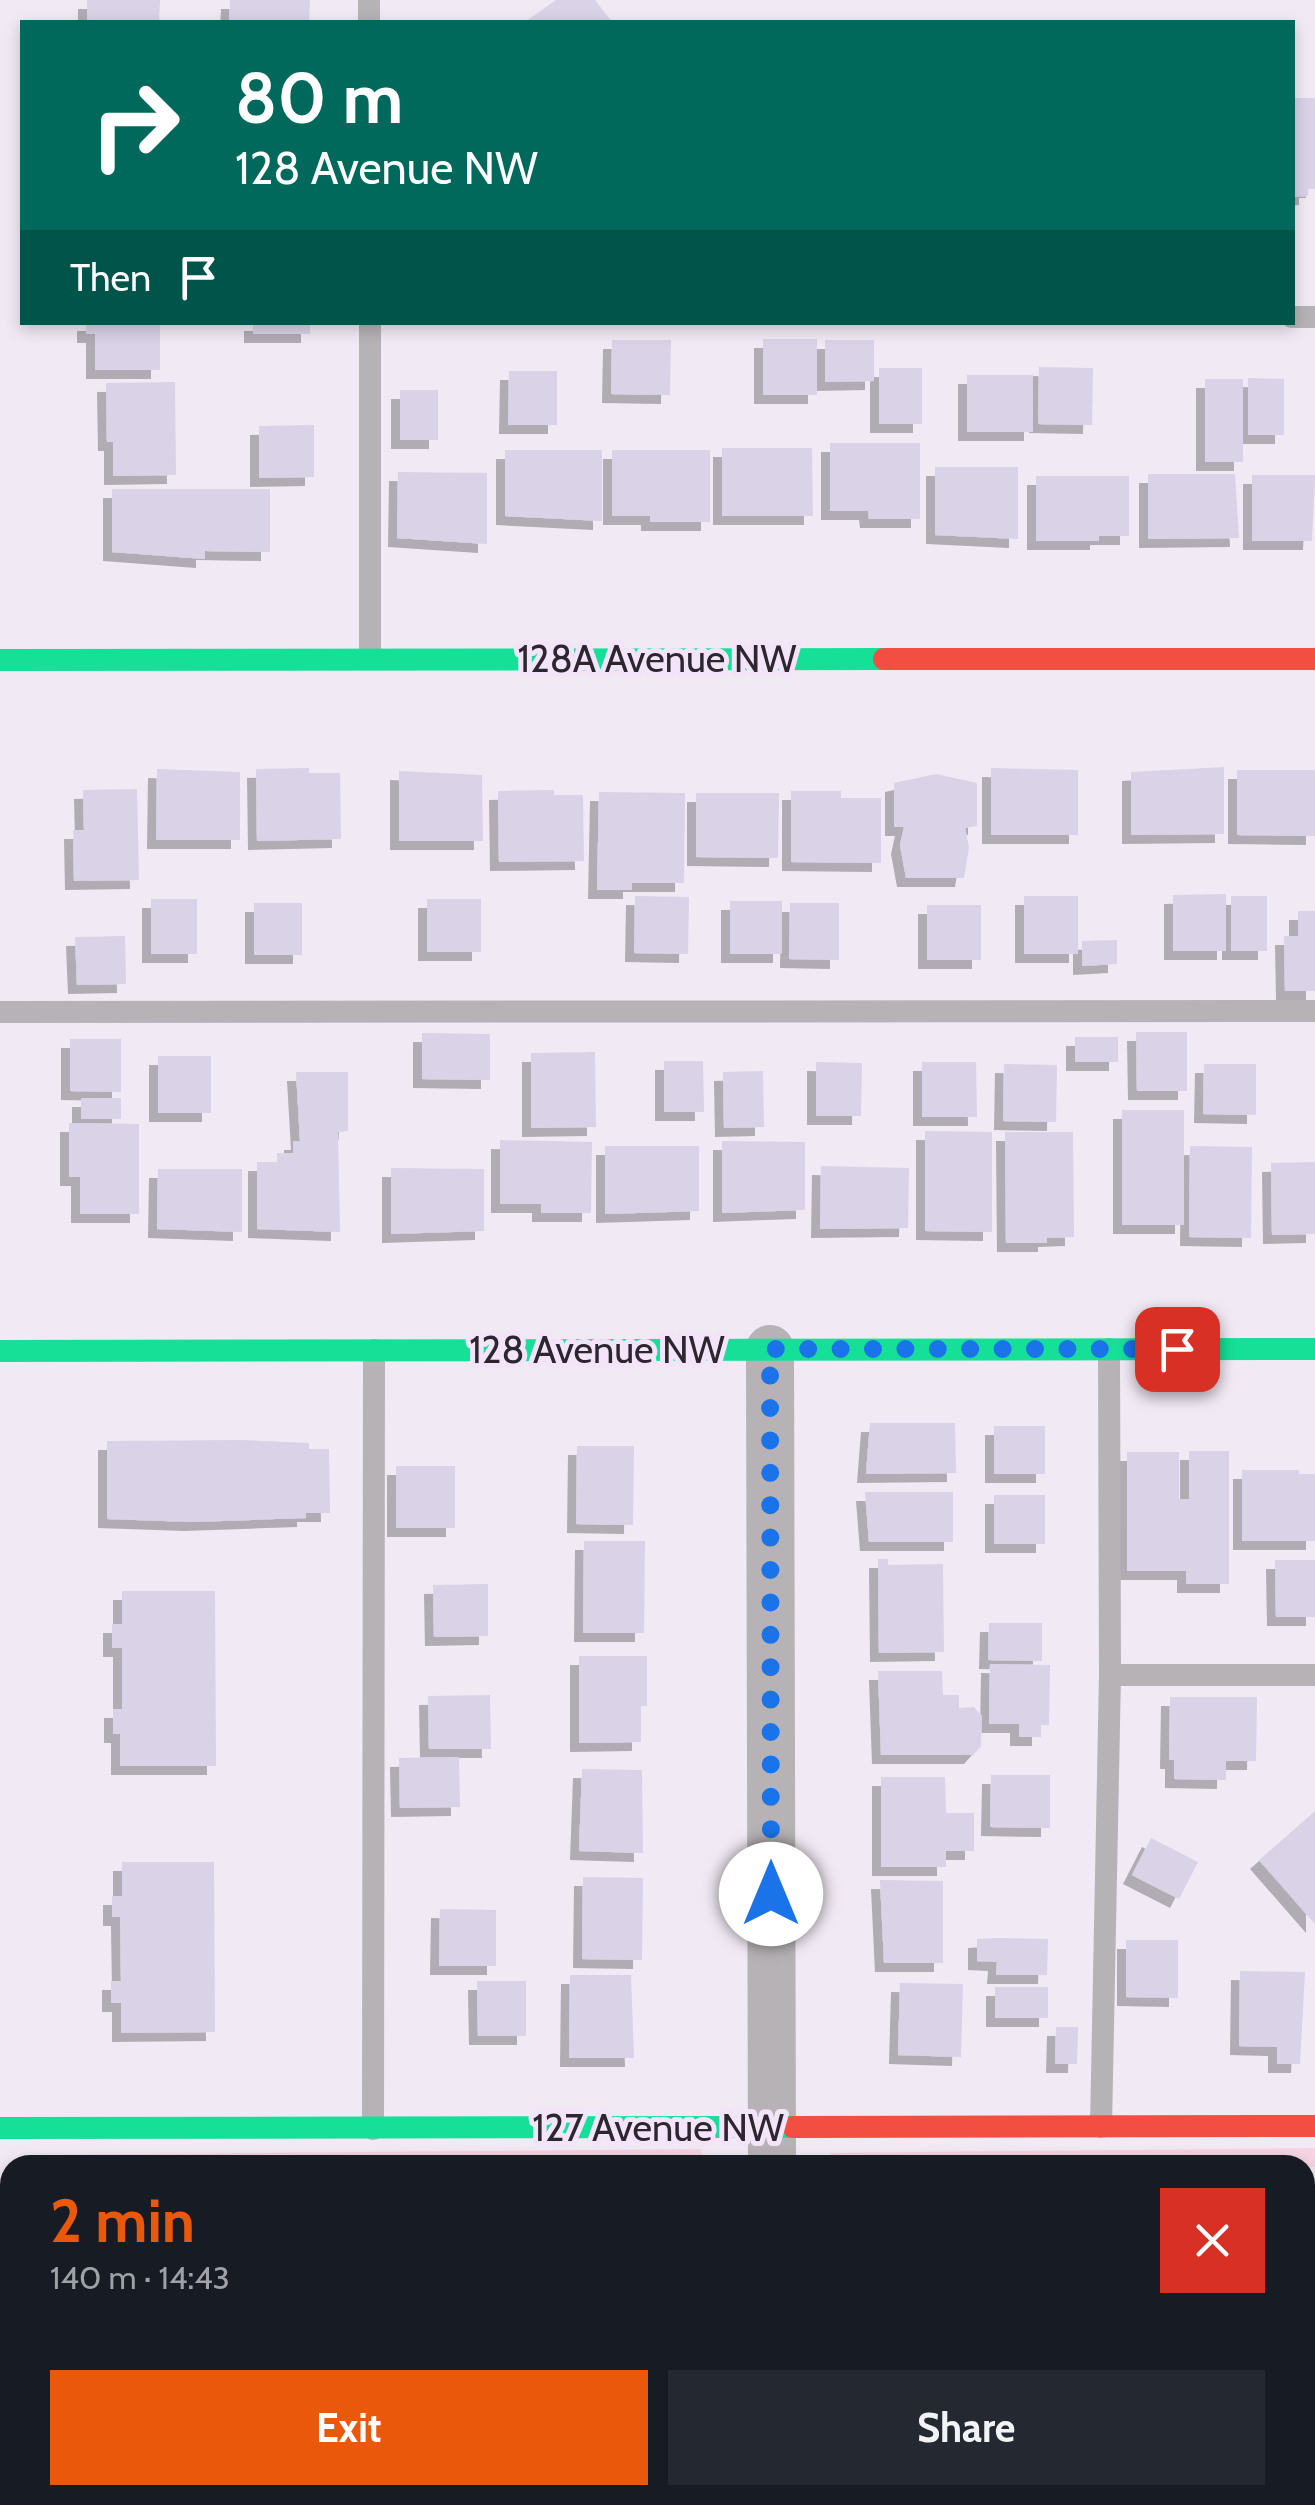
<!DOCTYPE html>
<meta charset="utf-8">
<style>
body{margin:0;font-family:Cabin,sans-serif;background:#242831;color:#f1f3f6;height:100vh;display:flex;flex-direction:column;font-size:38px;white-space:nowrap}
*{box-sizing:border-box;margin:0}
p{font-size:32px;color:#9ea1a6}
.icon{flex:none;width:55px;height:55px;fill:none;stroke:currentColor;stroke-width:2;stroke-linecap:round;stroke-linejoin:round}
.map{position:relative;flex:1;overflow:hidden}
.panel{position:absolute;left:0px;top:2155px;width:1315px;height:350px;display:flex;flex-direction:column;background:#171b24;border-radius:30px 30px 0 0;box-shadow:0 5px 15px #0003}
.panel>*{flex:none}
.guide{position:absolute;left:20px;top:20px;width:1275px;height:305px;border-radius:0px;box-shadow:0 5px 15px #0003;background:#00695c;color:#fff;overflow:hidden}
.pin{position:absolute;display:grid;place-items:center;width:85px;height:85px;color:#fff;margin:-42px;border-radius:20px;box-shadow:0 5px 15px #0006}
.me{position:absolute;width:110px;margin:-55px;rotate:0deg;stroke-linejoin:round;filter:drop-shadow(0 0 8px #0008)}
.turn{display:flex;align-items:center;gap:35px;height:210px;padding:0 50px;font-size:45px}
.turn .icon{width:130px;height:130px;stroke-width:2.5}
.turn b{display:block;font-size:70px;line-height:85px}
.then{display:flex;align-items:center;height:95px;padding:0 50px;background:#0003;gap:20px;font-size:38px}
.round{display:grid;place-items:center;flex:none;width:105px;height:105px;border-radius:0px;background:#242831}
.head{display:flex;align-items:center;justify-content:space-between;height:170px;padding:0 50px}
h1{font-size:60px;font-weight:700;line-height:75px;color:#ea580c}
.button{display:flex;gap:20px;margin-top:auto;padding:20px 50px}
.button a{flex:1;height:115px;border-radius:0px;background:#ea580c;color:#fff;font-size:40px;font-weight:700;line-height:115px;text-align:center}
.button a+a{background:#242831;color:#f1f3f6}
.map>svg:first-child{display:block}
.built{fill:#efe1f5}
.green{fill:#f6d4e2}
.building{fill:#dad2e7;filter:url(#shadow)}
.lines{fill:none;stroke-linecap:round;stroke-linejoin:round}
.lane{stroke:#b6b2b5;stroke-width:22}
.street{stroke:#b6b2b5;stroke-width:48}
.fast{stroke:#16e098;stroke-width:22}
.jam{stroke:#f24e42;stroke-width:22}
.route{stroke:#1a73e8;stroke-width:18;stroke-dasharray:0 32.4}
.labels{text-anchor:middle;stroke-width:10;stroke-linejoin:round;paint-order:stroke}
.street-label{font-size:38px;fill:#2c262e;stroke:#f3e4f9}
</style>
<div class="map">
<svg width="1315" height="2505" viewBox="0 0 1315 2505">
<defs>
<filter id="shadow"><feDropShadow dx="-9" dy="9" stdDeviation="0" flood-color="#0004"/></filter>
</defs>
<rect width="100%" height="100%" fill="#f1e9f4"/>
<polygon class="built" points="1305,2294 1315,2294 1315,2505 0,2505 0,2315 10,2315 10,2495 1305,2495"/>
<g class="green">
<polygon points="1315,2148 1315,2167 833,2165 829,2161 831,2153"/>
<polygon points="700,2149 706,2162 703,2165 32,2163 32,2155"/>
</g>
<g class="building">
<polygon points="87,0 160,0 159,22 87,22"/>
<polygon points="230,0 310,0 309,22 229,22"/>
<polygon points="556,0 595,0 612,22 525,22"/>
<polygon points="1292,98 1315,98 1315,189 1308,189 1308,196 1292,197"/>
<polygon points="86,322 160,322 160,370 95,370 95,334 86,334"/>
<rect x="253" y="322" width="57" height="12"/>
<rect x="763" y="339" width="54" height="56"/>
<polygon points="612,340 671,340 670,395 611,394"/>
<polygon points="825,340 874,340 874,381 825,382"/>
<polygon points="1039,367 1093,368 1092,425 1038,424"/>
<rect x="879" y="368" width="43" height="56"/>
<polygon points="509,371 557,371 557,425 508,425"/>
<rect x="967" y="375" width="66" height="57"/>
<polygon points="1248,378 1284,379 1284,435 1248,435"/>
<rect x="1205" y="379" width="38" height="83"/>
<polygon points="175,382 176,475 113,476 113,442 107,442 106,383"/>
<rect x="400" y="390" width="38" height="50"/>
<polygon points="314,425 314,477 259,478 259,426"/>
<polygon points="830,443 920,443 920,519 869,519 868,511 830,511"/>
<polygon points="722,448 812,448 813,516 722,516"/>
<polygon points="505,450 602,450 602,521 505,516"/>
<polygon points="612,450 710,450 710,522 650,522 650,516 612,516"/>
<polygon points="935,467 1018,467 1018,539 935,535"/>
<polygon points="398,472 487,473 487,544 397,538"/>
<polygon points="1148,474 1235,474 1239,538 1148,539"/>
<polygon points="1252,475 1315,475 1312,541 1252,541"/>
<polygon points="1036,476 1129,476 1129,536 1099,536 1099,541 1036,541"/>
<polygon points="112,489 270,489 270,552 205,551 205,559 112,552"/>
<polygon points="1224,767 1224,834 1131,835 1131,772"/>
<polygon points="309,768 309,773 340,773 341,839 257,841 256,769"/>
<polygon points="991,768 1078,770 1078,835 991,835"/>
<polygon points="157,769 240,772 240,840 156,840"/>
<polygon points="1237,770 1315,770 1315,836 1237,835"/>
<polygon points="399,771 482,775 483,841 399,841"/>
<polygon points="936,774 977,783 977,826 965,828 969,847 964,878 906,878 900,845 904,827 894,827 894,783"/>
<polygon points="137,789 139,880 74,881 73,830 84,830 83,790"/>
<polygon points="554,790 554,795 583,795 584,861 499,862 498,791"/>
<polygon points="791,791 841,791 841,798 881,798 881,863 791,862"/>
<polygon points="599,792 685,793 684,883 632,883 632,890 597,890"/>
<polygon points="696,793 779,793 778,858 696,857"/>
<polygon points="1226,894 1226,951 1173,951 1173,895"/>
<polygon points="635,896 689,897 688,954 634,953"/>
<rect x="1024" y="896" width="54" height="58"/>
<rect x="1231" y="896" width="36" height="55"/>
<rect x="151" y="899" width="46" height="55"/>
<rect x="427" y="899" width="54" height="53"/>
<rect x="730" y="901" width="52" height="53"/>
<rect x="254" y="903" width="48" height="52"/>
<polygon points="790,903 839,903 839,960 789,959"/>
<rect x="927" y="905" width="54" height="55"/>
<polygon points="1298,911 1315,911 1315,991 1285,991 1284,936 1298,936"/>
<polygon points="125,936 126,984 77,985 75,937"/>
<polygon points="1117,940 1117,964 1082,966 1082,941"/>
<polygon points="1136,1032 1187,1032 1187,1091 1137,1091"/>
<polygon points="422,1033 490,1034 490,1080 422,1079"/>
<rect x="1075" y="1037" width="43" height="25"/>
<polygon points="70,1039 121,1039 121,1092 70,1091"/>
<polygon points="595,1052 596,1127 531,1128 531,1053"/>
<rect x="158" y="1056" width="53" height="57"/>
<polygon points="664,1061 703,1061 704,1112 664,1112"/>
<polygon points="816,1062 862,1063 861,1116 816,1116"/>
<polygon points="922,1062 976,1062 977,1117 922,1117"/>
<polygon points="1004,1064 1057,1065 1056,1122 1003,1121"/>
<polygon points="1204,1064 1256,1064 1256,1115 1203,1114"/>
<polygon points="763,1071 764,1127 724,1128 723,1072"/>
<polygon points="296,1072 348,1072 348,1131 338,1132 340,1232 257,1229 257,1162 277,1162 277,1153 293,1153 293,1141 300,1141"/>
<rect x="81" y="1098" width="40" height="21"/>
<rect x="1122" y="1110" width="62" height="115"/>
<polygon points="69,1123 139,1124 139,1214 80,1214 80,1177 69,1177"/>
<polygon points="925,1131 992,1132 992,1232 925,1231"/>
<polygon points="1005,1132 1073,1132 1074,1237 1047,1238 1047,1243 1006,1243"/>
<polygon points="500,1140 592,1142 591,1213 541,1213 541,1204 500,1204"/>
<polygon points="722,1141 805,1142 805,1210 722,1213"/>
<polygon points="605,1146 699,1146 699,1211 605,1214"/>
<polygon points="1190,1146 1252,1147 1251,1238 1189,1237"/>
<polygon points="1315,1162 1315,1234 1272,1235 1271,1163"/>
<polygon points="821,1166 909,1168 908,1228 820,1229"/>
<polygon points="391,1168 484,1169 484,1231 391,1234"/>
<polygon points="158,1169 242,1169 242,1232 157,1229"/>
<polygon points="870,1423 955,1423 956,1473 866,1474"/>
<rect x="994" y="1426" width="51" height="48"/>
<polygon points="241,1440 309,1443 309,1449 329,1449 330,1513 306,1513 306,1518 193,1522 107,1519 107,1441"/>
<polygon points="577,1446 634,1446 633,1525 576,1524"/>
<polygon points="1189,1451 1229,1451 1229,1584 1186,1584 1186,1571 1127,1571 1127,1452 1179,1452 1179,1499 1189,1499"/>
<rect x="396" y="1466" width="59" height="62"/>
<polygon points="1242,1470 1299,1470 1299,1474 1315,1474 1315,1541 1242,1541"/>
<polygon points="865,1492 953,1492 953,1542 869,1542"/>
<rect x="994" y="1495" width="51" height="49"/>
<polygon points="584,1541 645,1541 644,1633 583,1633"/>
<polygon points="878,1559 888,1559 888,1565 943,1564 944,1652 879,1653"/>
<polygon points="1275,1560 1315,1560 1315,1617 1276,1617"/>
<polygon points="488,1584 488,1636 434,1637 433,1585"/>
<polygon points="122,1591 215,1591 216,1766 120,1766 120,1734 113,1734 113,1709 122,1709 122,1648 112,1648 112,1624 122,1624"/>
<polygon points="989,1623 1042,1623 1042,1661 988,1660"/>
<polygon points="579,1656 647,1656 647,1706 641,1706 641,1742 579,1743"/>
<polygon points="990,1664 1050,1665 1049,1725 1041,1725 1041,1737 1019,1737 1019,1724 989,1724"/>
<polygon points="878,1671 942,1671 943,1695 959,1695 959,1708 974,1707 982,1716 981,1746 973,1755 881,1755"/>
<polygon points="490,1695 491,1749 429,1749 428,1696"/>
<polygon points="1170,1697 1257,1697 1256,1761 1226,1761 1226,1780 1174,1779 1174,1760 1169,1760"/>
<polygon points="459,1757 460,1807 400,1808 399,1758"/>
<polygon points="582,1769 642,1770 643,1853 579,1851"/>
<polygon points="991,1775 1050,1775 1050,1828 990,1827"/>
<polygon points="881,1777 945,1777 946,1813 974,1813 974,1851 946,1851 946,1867 881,1867"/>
<polygon points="1315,1811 1315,1924 1259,1860"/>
<polygon points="1151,1838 1198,1862 1179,1899 1132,1875"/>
<polygon points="122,1862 214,1862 215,2032 121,2033 121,2003 111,2003 111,1981 121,1981 120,1917 112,1917 112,1896 122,1896"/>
<polygon points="583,1877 643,1878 642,1960 582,1959"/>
<polygon points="880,1880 943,1881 943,1963 884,1963"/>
<polygon points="440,1909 496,1910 496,1966 439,1966"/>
<polygon points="997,1938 1048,1939 1047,1975 996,1975 997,1962 977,1961 977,1939"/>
<polygon points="1126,1940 1178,1940 1178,1998 1126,1997"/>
<polygon points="1240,1971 1305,1972 1300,2064 1277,2064 1277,2047 1239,2046"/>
<polygon points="570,1975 631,1975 634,2058 569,2058"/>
<polygon points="477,1981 526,1981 526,2036 478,2036"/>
<polygon points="900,1983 963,1984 961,2057 898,2055"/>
<rect x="995" y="1987" width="53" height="31"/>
<polygon points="1056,2027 1078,2027 1077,2064 1055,2064"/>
<polygon points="1305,2390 1315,2390 1315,2505 1178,2505 1178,2495 1305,2495"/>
<polygon points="185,2495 490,2495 489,2505 185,2505"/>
</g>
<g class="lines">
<g class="lane">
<polyline points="369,0 369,22"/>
<polyline points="1292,317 1315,317"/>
<polyline points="370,659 370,322"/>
<polyline points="0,1012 1315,1011"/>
<polyline points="1109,1349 1110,1675"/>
<polyline points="1101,2127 1110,1675 1315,1675"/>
<polyline points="373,2129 374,1350"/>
<polyline points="1305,2329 1315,2329"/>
</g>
<polyline class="street" points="770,1349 772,2165"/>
<g class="fast">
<polyline points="0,660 884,659"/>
<polyline points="0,1351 1315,1349"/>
<polyline points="0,2128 793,2127"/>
<polyline points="1305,2220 1315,2220"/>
</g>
<g class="jam">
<polyline points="884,659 1315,659"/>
<polyline points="793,2127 1315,2126"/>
<polyline points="0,2237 10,2236"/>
</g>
</g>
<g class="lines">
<polyline class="route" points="771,1894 770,1349 1177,1349"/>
</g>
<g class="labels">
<g class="street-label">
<text x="657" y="672">128A Avenue NW</text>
<text x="597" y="1363">128 Avenue NW</text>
<text x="658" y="2141">127 Avenue NW</text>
</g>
</g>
</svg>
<div class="pin" style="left:1177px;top:1349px;background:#d93025"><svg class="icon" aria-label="arrive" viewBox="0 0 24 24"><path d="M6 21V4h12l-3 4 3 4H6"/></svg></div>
<svg class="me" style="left:771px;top:1894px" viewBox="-20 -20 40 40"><circle r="19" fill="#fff"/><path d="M0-13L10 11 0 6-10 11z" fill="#1a73e8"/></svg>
<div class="guide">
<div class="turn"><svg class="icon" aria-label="right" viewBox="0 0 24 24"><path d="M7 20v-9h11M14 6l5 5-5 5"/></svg><div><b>80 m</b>128 Avenue NW</div></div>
<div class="then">Then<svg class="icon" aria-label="arrive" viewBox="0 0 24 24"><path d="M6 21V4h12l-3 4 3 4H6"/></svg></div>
</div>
<section class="panel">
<div class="head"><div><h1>2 min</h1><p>140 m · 14:43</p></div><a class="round" style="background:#d93025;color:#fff"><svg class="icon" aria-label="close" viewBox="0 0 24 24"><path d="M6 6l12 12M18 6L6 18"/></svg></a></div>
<div class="button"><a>Exit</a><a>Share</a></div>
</section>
</div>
